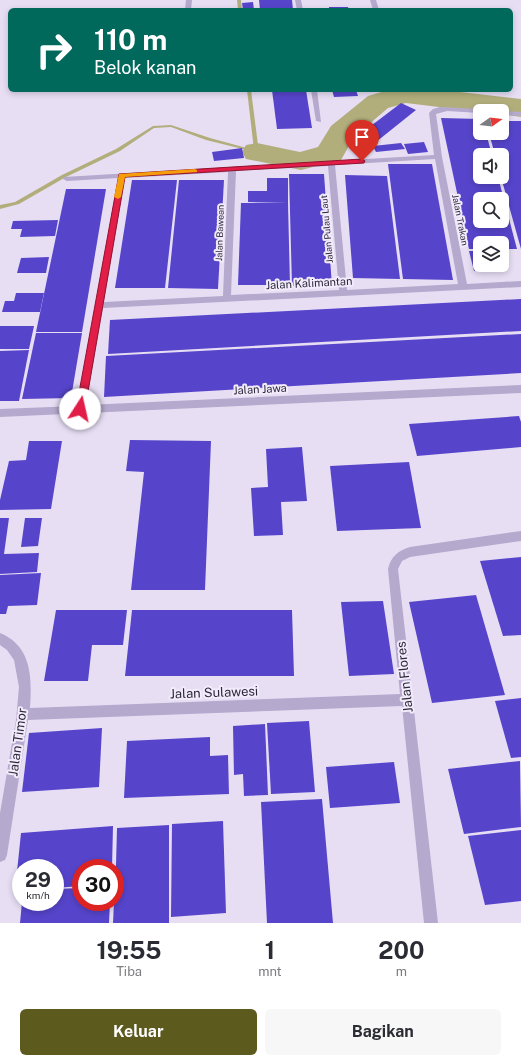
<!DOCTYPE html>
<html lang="id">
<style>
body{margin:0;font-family:"Public Sans",sans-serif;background:#f7f7f7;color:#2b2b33;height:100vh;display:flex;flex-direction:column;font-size:15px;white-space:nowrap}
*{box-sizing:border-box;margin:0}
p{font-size:13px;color:#7c7c81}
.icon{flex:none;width:22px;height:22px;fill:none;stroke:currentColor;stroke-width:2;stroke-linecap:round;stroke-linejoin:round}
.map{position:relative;height:923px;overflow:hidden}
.sheet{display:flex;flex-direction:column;background:#fff;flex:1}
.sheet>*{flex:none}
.hud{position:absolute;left:8px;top:8px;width:505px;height:84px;border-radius:6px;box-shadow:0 2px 6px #0003;background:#00695c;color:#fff;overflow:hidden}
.needle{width:26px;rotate:76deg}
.controls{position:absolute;left:473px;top:104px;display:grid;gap:8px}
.controls a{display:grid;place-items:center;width:36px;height:36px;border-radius:6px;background:#fff;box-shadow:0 2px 6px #0003;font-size:20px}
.speed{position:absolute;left:12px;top:859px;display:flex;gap:8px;font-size:20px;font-weight:700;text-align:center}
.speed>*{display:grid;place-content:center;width:52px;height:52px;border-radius:50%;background:#fff;box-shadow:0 2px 6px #0003;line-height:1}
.speed small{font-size:10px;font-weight:400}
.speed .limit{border:6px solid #d22;background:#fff;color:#111}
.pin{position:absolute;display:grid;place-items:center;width:34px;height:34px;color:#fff;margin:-41px -17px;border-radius:50% 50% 50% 0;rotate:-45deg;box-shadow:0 0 4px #0007}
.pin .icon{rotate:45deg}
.me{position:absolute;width:44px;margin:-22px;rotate:10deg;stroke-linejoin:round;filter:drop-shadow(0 0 3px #0008)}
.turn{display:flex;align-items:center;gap:14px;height:84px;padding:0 20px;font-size:18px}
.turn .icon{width:52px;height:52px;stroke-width:2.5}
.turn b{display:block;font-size:28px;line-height:34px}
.eta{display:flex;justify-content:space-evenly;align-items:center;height:68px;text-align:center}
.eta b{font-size:24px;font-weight:700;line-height:28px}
.button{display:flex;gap:8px;margin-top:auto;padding:8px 20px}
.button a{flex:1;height:46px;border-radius:6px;background:#5d5a1d;color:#fff;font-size:16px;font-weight:700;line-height:46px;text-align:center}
.button a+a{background:#f7f7f7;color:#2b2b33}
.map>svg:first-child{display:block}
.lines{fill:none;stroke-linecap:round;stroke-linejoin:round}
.stream{fill:#b2ae7c;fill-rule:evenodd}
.river{fill:#b2ae7c;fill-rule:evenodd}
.building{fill:#5645cb;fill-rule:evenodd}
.street{fill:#b5a9cd;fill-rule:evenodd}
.route{fill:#e11d48;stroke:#92132f}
.slow{fill:#f59e0b}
.labels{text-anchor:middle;stroke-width:4;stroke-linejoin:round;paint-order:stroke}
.far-street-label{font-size:9px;fill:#2d293a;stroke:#f2ebfb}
.street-label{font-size:11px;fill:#2d293a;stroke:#f2ebfb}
.near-street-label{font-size:13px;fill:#2d293a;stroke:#f2ebfb}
</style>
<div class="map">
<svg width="521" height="923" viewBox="0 0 521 923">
<rect width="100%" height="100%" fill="#e7def4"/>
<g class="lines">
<g class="stream">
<polygon points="237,0 241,0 242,10 238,10"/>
<polygon points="247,90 251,90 259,153 206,140 171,127 154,128 120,151 66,177 19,204 0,209 0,205 15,202 62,175 116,149 153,126 171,125 210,138 254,150"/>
</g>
<polygon class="river" points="388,90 443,90 521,99 521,117 502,114 502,111 480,112 406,103 388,108 354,137 341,160 301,170 246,159 242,152 246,145 257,143 300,152 318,147 331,126 368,96"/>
</g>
<g class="building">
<polygon points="259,0 292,0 293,10 260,10"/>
<polygon points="253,2 254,10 243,10 242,3"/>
<polygon points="329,7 348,7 349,10 329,10"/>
<polygon points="272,90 306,90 312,128 277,129"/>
<polygon points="332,90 356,90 358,96 334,97"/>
<polygon points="401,103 416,110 371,146 355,138"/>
<path d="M441,118l39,1v14h6l6,22h-12v22h18l19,72h-15v-6h-22v6h-11zM480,199h22v22h-22z"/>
<polygon points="502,121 521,121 521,249 501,177 502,155 495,155 489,133 502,133"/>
<polygon points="424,142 428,152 408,154 404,144"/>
<polygon points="401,143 405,149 376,152 373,146"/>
<polygon points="242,148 244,158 214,161 212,152"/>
<polygon points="388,164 432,164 453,280 403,279"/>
<polygon points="289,174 324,174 332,286 292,286"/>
<polygon points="345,175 387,176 400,279 353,278"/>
<polygon points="267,178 288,178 288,203 248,202 248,191 267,191"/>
<polygon points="132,180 177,180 165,288 115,288"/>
<polygon points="179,180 224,180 218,289 168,288"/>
<polygon points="66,189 106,189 82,332 36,332"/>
<polygon points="241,203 288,203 290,285 238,285"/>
<polygon points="58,220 55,236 20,237 22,229 11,229 13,221"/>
<polygon points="469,251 480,251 480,265 499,265 500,272 474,271"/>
<polygon points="49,257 46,273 17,273 21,258"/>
<polygon points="16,293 44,293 40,312 2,312 5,301 14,301"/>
<polygon points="521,299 521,331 108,354 110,320"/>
<polygon points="0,326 34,326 29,349 0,349"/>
<polygon points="36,333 82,333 71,398 22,399"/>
<polygon points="521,334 521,373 104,397 106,356"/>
<polygon points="29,350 19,401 0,401 0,351"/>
<polygon points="519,416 521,422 521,447 417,456 409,424"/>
<polygon points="130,440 211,441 205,590 131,590 144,472 126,471"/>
<polygon points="29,441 62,441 51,509 0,510 0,500 9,461 26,460"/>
<polygon points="302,447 307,501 281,502 283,535 254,536 251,488 268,487 266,449"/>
<polygon points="409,462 421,528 337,531 330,466"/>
<polygon points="0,518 9,518 4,554 39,553 37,572 0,574"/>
<polygon points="25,518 42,518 38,546 21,547"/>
<polygon points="521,557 521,635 503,636 480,561"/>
<polygon points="41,573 37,605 8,606 6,614 0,614 0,575"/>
<polygon points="476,595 505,695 432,703 409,602"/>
<polygon points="383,601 394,674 349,676 341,602"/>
<polygon points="56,610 127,610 123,645 92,645 88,681 44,681"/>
<polygon points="132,610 292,610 294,676 125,676"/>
<polygon points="521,698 521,757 511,758 495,701"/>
<polygon points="309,721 315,792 271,794 267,723"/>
<polygon points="265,724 268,795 244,796 243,774 234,775 233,726"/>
<polygon points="102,728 99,787 22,792 29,733"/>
<polygon points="210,737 210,756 228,755 229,794 124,798 127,741"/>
<polygon points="520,761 521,827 464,834 448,769"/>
<polygon points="394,762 400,803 330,808 326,767"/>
<polygon points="322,799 333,923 267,923 261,802"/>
<polygon points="223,821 226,913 171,917 172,824"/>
<polygon points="169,825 169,923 113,923 114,902 115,902 117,828"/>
<polygon points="113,826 112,868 81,868 81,886 55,888 55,868 21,868 21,890 15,891 21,833"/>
<polygon points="521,830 521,901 485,905 468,836"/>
<polygon points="81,888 81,902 110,902 109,923 20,923 22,902 55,902 55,889"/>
</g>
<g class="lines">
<g class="street">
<polygon points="186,0 192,0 191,10 185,10"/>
<polygon points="295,0 301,0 303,10 297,10"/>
<polygon points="370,0 376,0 379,10 373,10"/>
<polygon points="311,90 317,90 321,122 316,121"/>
<path d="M440,107l40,2 3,2h-3v2l-33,-2 -11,3 6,43 25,127 54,-3v6l-418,21 -17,97 435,-20v8l-521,24v-8l77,-3 41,-228 -51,3 -4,-2 1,-2 370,-22 -5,-42 4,-4zM435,159l23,125 -111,6 -12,-125zM328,166l11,124 -108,5 5,-124zM228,172l-5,124 -119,6 21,-124z"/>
<polygon points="502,111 521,112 521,116 502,115"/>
<path d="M521,531v10l-111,16 -8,4 -4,8 40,354h-14l-22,-217 -374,14 -21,135 -2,5 -5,2v-49l16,-93 3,-33 -5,-27 -7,-10 -7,-5v-12c32,13 32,45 30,75l370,-14 -12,-125c3,-13 10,-18 22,-22z"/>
</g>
</g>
<polygon class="route" points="362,159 365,161 364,163 125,177 85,409 80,412 77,411 76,409 119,174"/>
<polygon class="slow" points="195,169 197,170 197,172 125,177 121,197 118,199 114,197 119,174"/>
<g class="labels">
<g class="far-street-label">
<text transform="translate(460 220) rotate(79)" y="3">Jalan Trakan</text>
<text transform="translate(327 229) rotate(-95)" y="3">Jalan Pulau Laut</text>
<text transform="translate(220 233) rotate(-88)" y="3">Jalan Bawean</text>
</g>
<g class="street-label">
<text transform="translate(309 283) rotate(-3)" y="4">Jalan Kalimantan</text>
<text transform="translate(260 389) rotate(-3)" y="4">Jalan Jawa</text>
</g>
<g class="near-street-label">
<text transform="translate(404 677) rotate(-96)" y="5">Jalan Flores</text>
<text transform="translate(214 692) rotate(-2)" y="5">Jalan Sulawesi</text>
<text transform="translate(17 742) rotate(-82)" y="5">Jalan Timor</text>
</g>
</g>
</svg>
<div class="controls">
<a><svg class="needle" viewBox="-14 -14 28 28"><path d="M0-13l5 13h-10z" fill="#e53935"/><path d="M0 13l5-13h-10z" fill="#7c7c81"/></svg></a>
<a><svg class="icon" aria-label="sound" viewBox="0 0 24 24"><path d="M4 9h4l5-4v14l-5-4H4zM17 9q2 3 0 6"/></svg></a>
<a><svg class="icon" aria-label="search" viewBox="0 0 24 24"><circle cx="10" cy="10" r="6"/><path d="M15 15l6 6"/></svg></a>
<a><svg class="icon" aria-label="layers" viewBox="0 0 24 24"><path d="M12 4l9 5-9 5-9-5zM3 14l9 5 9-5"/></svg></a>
</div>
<div class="speed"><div>29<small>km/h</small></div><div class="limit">30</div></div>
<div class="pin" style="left:362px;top:161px;background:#d93025"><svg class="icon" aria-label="arrive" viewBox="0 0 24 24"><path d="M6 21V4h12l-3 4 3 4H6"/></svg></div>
<svg class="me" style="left:80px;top:409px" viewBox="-20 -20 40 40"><circle r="19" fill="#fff"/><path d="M0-13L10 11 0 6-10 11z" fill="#e11d48"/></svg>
<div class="hud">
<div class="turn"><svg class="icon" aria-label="right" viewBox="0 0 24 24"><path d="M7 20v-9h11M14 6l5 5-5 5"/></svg><div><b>110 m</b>Belok kanan</div></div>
</div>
</div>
<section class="sheet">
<div class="eta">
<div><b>19:55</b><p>Tiba</p></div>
<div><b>1</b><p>mnt</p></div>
<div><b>200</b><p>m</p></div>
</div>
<div class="button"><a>Keluar</a><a>Bagikan</a></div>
</section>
